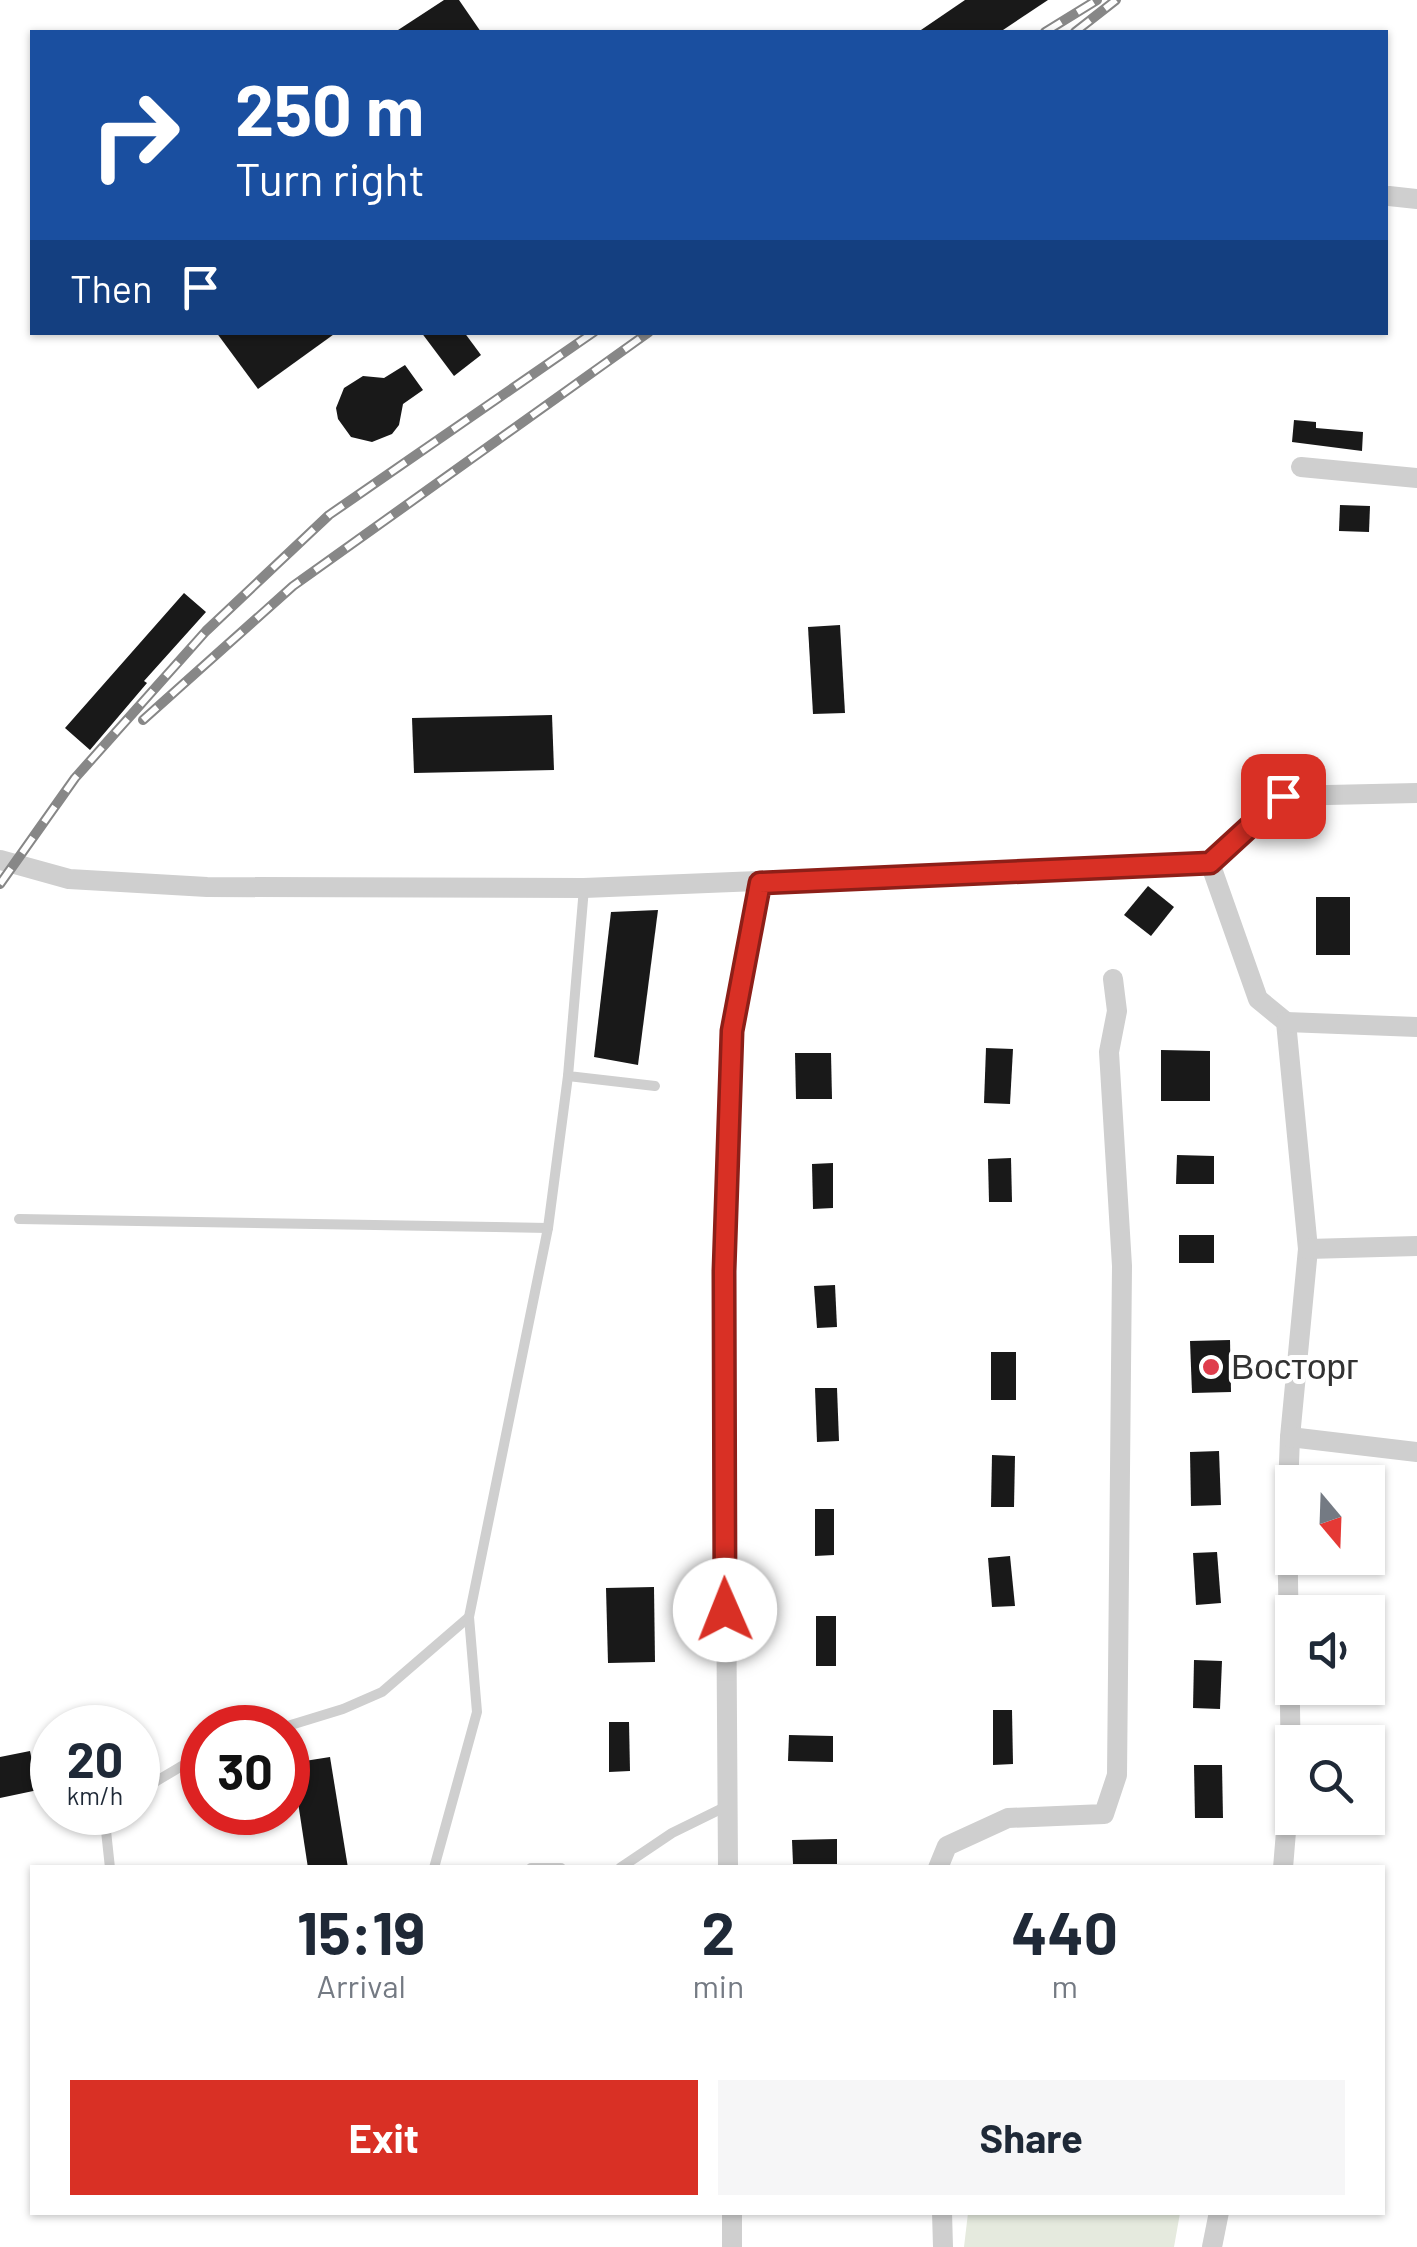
<!DOCTYPE html>
<meta charset="utf-8">
<style>
body{margin:0;font-family:Barlow,sans-serif;background:#f6f6f7;color:#1f2937;height:100vh;display:flex;flex-direction:column;font-size:38px;white-space:nowrap}
*{box-sizing:border-box;margin:0}
p{font-size:32px;color:#747a83}
.icon{flex:none;width:55px;height:55px;fill:none;stroke:currentColor;stroke-width:2;stroke-linecap:round;stroke-linejoin:round}
.map{position:relative;flex:1;overflow:hidden}
.details{position:absolute;left:30px;top:1865px;width:1355px;height:350px;display:flex;flex-direction:column;background:#fff;border-radius:0px;box-shadow:0 2px 8px #0004}
.details>*{flex:none}
.hud{position:absolute;left:30px;top:30px;width:1358px;height:305px;border-radius:0px;box-shadow:0 2px 8px #0004;background:#1a4fa0;color:#fff;overflow:hidden}
.needle{width:65px;rotate:161deg}
.buttons{position:absolute;left:1275px;top:1465px;display:grid;gap:20px}
.buttons a{display:grid;place-items:center;width:110px;height:110px;border-radius:0px;background:#fff;box-shadow:0 2px 8px #0004;font-size:50px}
.speed{position:absolute;left:30px;top:1705px;display:flex;gap:20px;font-size:50px;font-weight:700;text-align:center}
.speed>*{display:grid;place-content:center;width:130px;height:130px;border-radius:50%;background:#fff;box-shadow:0 2px 8px #0004;line-height:1}
.speed small{font-size:25px;font-weight:400}
.speed .limit{border:15px solid #d22;background:#fff;color:#111}
.pin{position:absolute;display:grid;place-items:center;width:85px;height:85px;color:#fff;margin:-42px;border-radius:20px;box-shadow:0 5px 15px #0006}
.me{position:absolute;width:110px;margin:-55px;rotate:359deg;stroke-linejoin:round;filter:drop-shadow(0 0 8px #0008)}
.turn{display:flex;align-items:center;gap:35px;height:210px;padding:0 40px;font-size:45px}
.turn .icon{width:130px;height:130px;stroke-width:2.5}
.turn b{display:block;font-size:70px;line-height:85px}
.then{display:flex;align-items:center;height:95px;padding:0 40px;background:#0003;gap:20px;font-size:38px}
.eta{display:flex;justify-content:space-evenly;align-items:center;height:170px;text-align:center}
.eta b{font-size:60px;font-weight:700;line-height:70px}
.cta{display:flex;gap:20px;margin-top:auto;padding:20px 40px}
.cta a{flex:1;height:115px;border-radius:0px;background:#d93025;color:#fff;font-size:40px;font-weight:700;line-height:115px;text-align:center}
.cta a+a{background:#f6f6f7;color:#1f2937}
.map>svg:first-child{display:block}
.green{fill:#e5eade}
.building{fill:#191919}
.lines{fill:none;stroke-linecap:round;stroke-linejoin:round}
.lane{stroke:#cfcfcf;stroke-width:10}
.street{stroke:#cfcfcf;stroke-width:20}
.rail-casing{stroke:#878787;stroke-width:10}
.rail{stroke:#fff;stroke-width:6;stroke-dasharray:19;stroke-linecap:butt}
.route-casing{stroke:#8d1f18;stroke-width:25}
.route{stroke:#d93025;stroke-width:18}
.poi-dot{fill:#df3d4c;stroke:#fff;stroke-width:4}
.labels{text-anchor:middle;stroke-width:10;stroke-linejoin:round;paint-order:stroke}
.poi-label{font-size:35px;fill:#323232;stroke:#fff;text-anchor:start}
</style>
<div class="map">
<svg width="1417" height="2247" viewBox="0 0 1417 2247">
<rect width="100%" height="100%" fill="#fff"/>
<polygon class="green" points="968,2213 968,2212 1180,2213 1174,2247 964,2247"/>
<g class="building">
<polygon points="444,0 459,0 481,32 395,32"/>
<polygon points="965,0 1048,0 1000,32 918,32"/>
<polygon points="216,332 337,332 258,389"/>
<polygon points="421,332 464,332 481,355 454,376"/>
<polygon points="405,365 423,390 403,404 399,425 392,434 372,442 351,437 338,419 336,408 344,388 363,376 384,378"/>
<polygon points="1294,420 1316,422 1316,428 1363,432 1362,451 1292,442"/>
<polygon points="1340,505 1370,506 1369,532 1339,531"/>
<polygon points="184,593 206,612 144,681 147,683 90,750 65,728"/>
<polygon points="840,625 845,713 813,714 808,627"/>
<polygon points="552,715 554,770 414,773 412,718"/>
<polygon points="1148,886 1174,907 1151,936 1124,915"/>
<rect x="1316" y="897" width="34" height="58"/>
<polygon points="658,910 638,1065 594,1057 611,912"/>
<polygon points="986,1048 1013,1049 1010,1104 984,1103"/>
<polygon points="1161,1050 1210,1051 1210,1101 1161,1101"/>
<polygon points="795,1053 831,1053 832,1099 796,1099"/>
<polygon points="1177,1155 1214,1156 1214,1184 1176,1184"/>
<polygon points="1011,1158 1012,1202 989,1202 988,1159"/>
<polygon points="833,1163 833,1208 813,1209 812,1164"/>
<rect x="1179" y="1235" width="35" height="28"/>
<polygon points="835,1285 837,1327 817,1328 814,1286"/>
<polygon points="1230,1340 1231,1392 1192,1393 1190,1341"/>
<rect x="991" y="1352" width="25" height="48"/>
<polygon points="815,1388 837,1388 839,1441 817,1442"/>
<polygon points="1219,1451 1221,1505 1191,1506 1190,1452"/>
<polygon points="992,1455 1015,1456 1014,1507 991,1507"/>
<polygon points="815,1509 834,1509 834,1555 815,1556"/>
<polygon points="1217,1552 1221,1603 1196,1605 1193,1553"/>
<polygon points="1010,1556 1015,1606 992,1607 988,1558"/>
<polygon points="654,1587 655,1662 608,1663 606,1588"/>
<rect x="816" y="1616" width="20" height="50"/>
<polygon points="1194,1660 1222,1661 1220,1709 1193,1708"/>
<polygon points="993,1710 1012,1710 1013,1764 993,1765"/>
<polygon points="609,1722 629,1722 630,1771 609,1772"/>
<polygon points="789,1735 833,1736 833,1762 788,1761"/>
<polygon points="30,1751 38,1790 0,1798 0,1757"/>
<polygon points="330,1757 348,1868 308,1868 292,1763"/>
<polygon points="1194,1765 1222,1765 1223,1818 1195,1818"/>
<polygon points="837,1839 837,1864 793,1864 792,1840"/>
</g>
<g class="lines">
<g class="lane">
<polyline points="584,888 568,1076 655,1086"/>
<polyline points="19,1219 548,1228"/>
<polyline points="281,1728 343,1709 382,1692 469,1617"/>
<polyline points="138,1792 202,1754"/>
<polyline points="104,1812 110,1868"/>
<polyline points="434,1868 477,1712 469,1617 548,1228 568,1076"/>
<polyline points="531,1868 561,1868"/>
<polyline points="620,1868 672,1833 727,1806"/>
</g>
<g class="street">
<polyline points="1389,196 1417,199"/>
<polyline points="1301,467 1417,478"/>
<polyline points="0,860 69,879 207,887 584,888 1210,863 1283,796 1417,793"/>
<polyline points="1210,863 1258,999 1286,1022 1308,1249 1290,1437 1287,1516 1291,1771 1283,1868"/>
<polyline points="1286,1022 1417,1027"/>
<polyline points="1308,1249 1417,1246"/>
<polyline points="1290,1437 1417,1452"/>
<polyline points="728,1868 724,1271 732,1031 760,883"/>
<polyline points="938,1868 947,1846 1008,1818 1104,1814 1117,1775 1122,1266 1109,1052 1117,1011 1113,979"/>
<polyline points="732,2212 732,2247"/>
<polyline points="942,2212 943,2247"/>
<polyline points="1212,2247 1219,2212"/>
</g>
<g class="rail-casing">
<g id="rail">
<polyline points="1045,32 1097,0"/>
<polyline points="1075,32 1116,0"/>
<polyline points="143,720 293,586 649,332"/>
<polyline points="0,884 75,778 206,631 329,515 594,332"/>
</g>
</g>
<use href="#rail" class="rail"/>
</g>
<g class="lines">
<g class="route-casing">
<polyline id="route" points="725,1610 724,1271 732,1031 760,883 1210,863 1283,796"/>
</g>
<use href="#route" class="route"/>
</g>
<circle class="poi-dot" cx="1211" cy="1367" r="10"/>
<g class="labels">
<g class="poi-label">
<text x="1231" y="1379">Восторг</text>
</g>
</g>
</svg>
<div class="buttons">
<a><svg class="needle" viewBox="-14 -14 28 28"><path d="M0-13l5 13h-10z" fill="#e53935"/><path d="M0 13l5-13h-10z" fill="#747a83"/></svg></a>
<a><svg class="icon" aria-label="sound" viewBox="0 0 24 24"><path d="M4 9h4l5-4v14l-5-4H4zM17 9q2 3 0 6"/></svg></a>
<a><svg class="icon" aria-label="search" viewBox="0 0 24 24"><circle cx="10" cy="10" r="6"/><path d="M15 15l6 6"/></svg></a>
</div>
<div class="speed"><div>20<small>km/h</small></div><div class="limit">30</div></div>
<div class="pin" style="left:1283px;top:796px;background:#d93025"><svg class="icon" aria-label="arrive" viewBox="0 0 24 24"><path d="M6 21V4h12l-3 4 3 4H6"/></svg></div>
<svg class="me" style="left:725px;top:1610px" viewBox="-20 -20 40 40"><circle r="19" fill="#fff"/><path d="M0-13L10 11 0 6-10 11z" fill="#d93025"/></svg>
<div class="hud">
<div class="turn"><svg class="icon" aria-label="right" viewBox="0 0 24 24"><path d="M7 20v-9h11M14 6l5 5-5 5"/></svg><div><b>250 m</b>Turn right</div></div>
<div class="then">Then<svg class="icon" aria-label="arrive" viewBox="0 0 24 24"><path d="M6 21V4h12l-3 4 3 4H6"/></svg></div>
</div>
<section class="details">
<div class="eta">
<div><b>15:19</b><p>Arrival</p></div>
<div><b>2</b><p>min</p></div>
<div><b>440</b><p>m</p></div>
</div>
<div class="cta"><a>Exit</a><a>Share</a></div>
</section>
</div>
